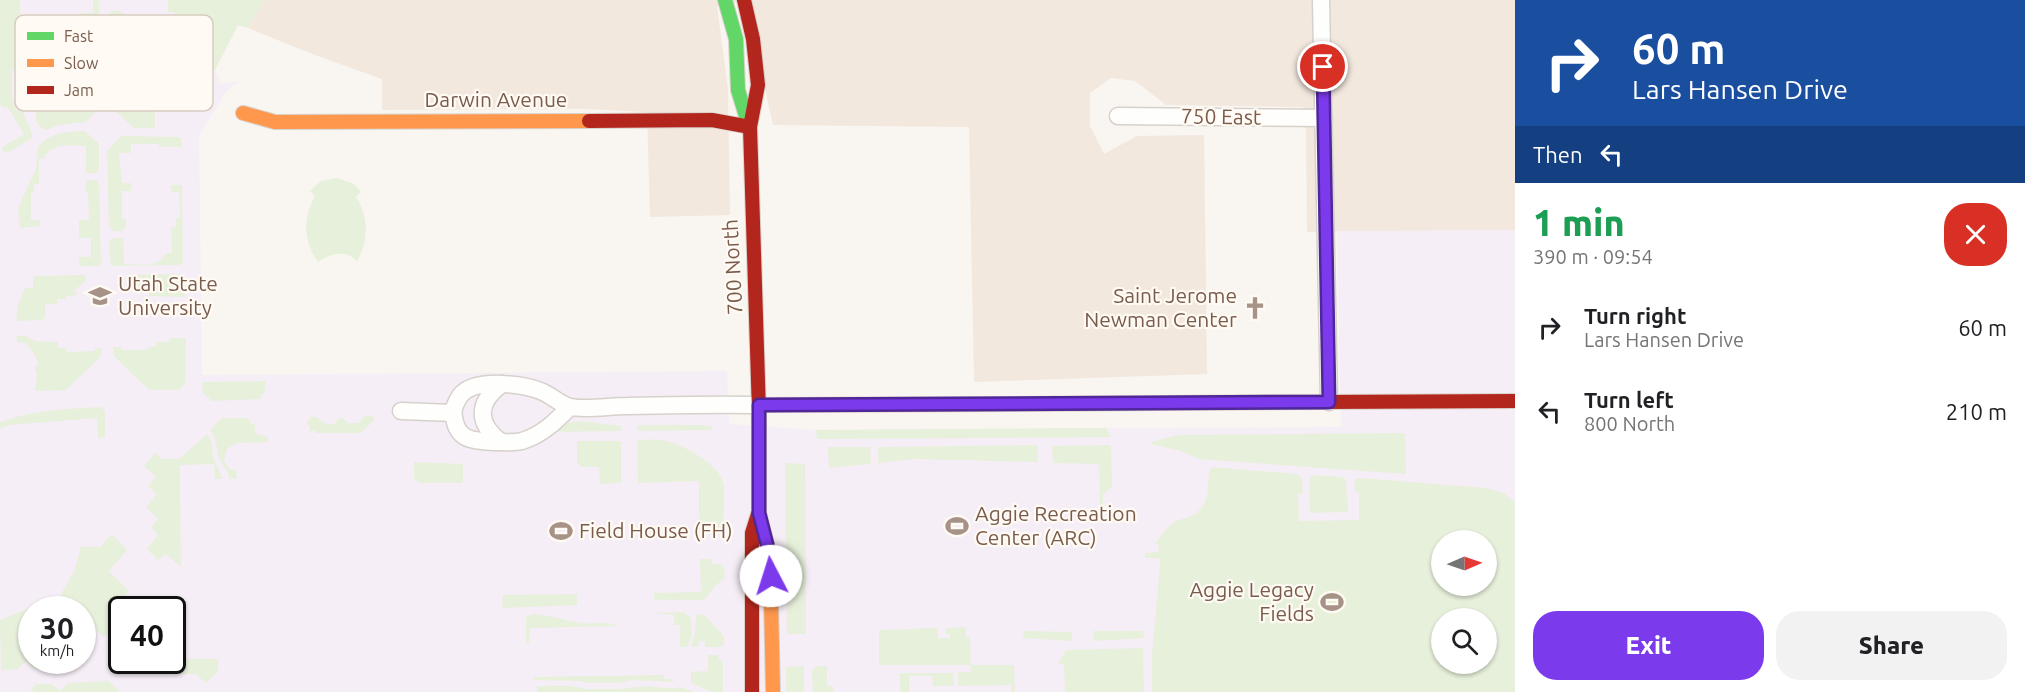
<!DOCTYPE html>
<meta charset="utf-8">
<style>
body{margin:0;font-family:Ubuntu,sans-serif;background:#f2f2f2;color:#202124;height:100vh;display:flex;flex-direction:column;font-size:22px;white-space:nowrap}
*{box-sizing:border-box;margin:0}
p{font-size:20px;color:#757577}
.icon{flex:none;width:33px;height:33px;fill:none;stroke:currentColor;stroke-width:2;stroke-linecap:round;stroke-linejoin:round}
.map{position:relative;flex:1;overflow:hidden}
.side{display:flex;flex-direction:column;background:#fff;width:510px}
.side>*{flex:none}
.guide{background:#1a4fa0;color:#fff;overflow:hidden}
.needle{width:39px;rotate:88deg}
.buttons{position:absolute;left:1431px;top:530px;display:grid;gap:12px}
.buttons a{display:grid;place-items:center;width:66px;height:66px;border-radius:50%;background:#fff;box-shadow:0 2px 4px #0004;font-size:30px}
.speed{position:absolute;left:18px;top:596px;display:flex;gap:12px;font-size:30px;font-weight:700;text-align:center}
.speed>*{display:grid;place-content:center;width:78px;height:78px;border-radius:50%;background:#fff;box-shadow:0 2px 4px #0004;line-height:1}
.speed small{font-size:15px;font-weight:400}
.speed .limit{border:3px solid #111;border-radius:9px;background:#fff;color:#111}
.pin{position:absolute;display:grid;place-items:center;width:51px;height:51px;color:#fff;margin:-26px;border:3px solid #fff;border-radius:50%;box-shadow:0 2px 6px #0007}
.me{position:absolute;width:66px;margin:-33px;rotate:355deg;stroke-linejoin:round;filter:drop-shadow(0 0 4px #0008)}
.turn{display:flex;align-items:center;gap:21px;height:126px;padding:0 18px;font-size:27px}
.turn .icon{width:78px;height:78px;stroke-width:2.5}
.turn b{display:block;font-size:42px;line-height:51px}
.then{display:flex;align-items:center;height:57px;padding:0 18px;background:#0003;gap:12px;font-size:22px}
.round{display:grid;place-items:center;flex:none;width:63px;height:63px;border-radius:24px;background:#f2f2f2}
.summary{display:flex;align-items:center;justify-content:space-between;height:102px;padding:0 18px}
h1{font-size:36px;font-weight:800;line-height:45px;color:#1e9e55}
.cta{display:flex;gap:12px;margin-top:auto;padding:12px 18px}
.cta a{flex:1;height:69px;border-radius:24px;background:#7c3aed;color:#fff;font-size:24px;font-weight:800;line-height:69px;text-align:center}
.cta a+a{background:#f2f2f2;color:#202124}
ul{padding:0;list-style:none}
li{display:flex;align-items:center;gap:18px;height:84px;padding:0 18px}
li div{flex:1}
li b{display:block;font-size:22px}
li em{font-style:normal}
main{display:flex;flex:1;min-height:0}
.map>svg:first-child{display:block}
.residential{fill:#f2e8de}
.education{fill:#f6eef6;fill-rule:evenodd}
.green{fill:#e7f0db;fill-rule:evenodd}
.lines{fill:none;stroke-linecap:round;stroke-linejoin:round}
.street-casing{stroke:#d7d1cb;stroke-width:19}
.fast-casing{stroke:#d9d2cb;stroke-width:16}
.slow-casing{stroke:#d9d2cb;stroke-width:16}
.jam-casing{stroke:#d9d2cb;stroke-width:16}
.street{stroke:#fefefd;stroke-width:16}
.fast{stroke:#63d668;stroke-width:14}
.slow{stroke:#ff974d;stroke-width:14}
.jam{stroke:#b3261e;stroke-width:14}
.route-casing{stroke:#51269a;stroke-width:15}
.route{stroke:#7c3aed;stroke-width:10}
.labels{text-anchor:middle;stroke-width:4.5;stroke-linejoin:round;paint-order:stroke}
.street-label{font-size:21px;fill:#7a5c4d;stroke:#fffaf3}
.poi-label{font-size:21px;fill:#7a5c4d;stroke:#fffaf3;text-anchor:start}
.key{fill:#fffaf3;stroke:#d7cbc1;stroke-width:1.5}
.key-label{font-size:16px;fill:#7a5c4d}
</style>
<main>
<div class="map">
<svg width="1515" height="692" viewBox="0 0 1515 692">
<rect width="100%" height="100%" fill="#f9f5f0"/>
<polygon class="residential" points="264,0 1515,0 1515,230 1307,232 1306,133 1303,107 1166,105 1135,81 1111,78 1090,93 1090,126 1104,154 1137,136 1204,135 1207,374 974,382 969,127 773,125 746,1 717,6 728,89 730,215 650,217 647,112 585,109 382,110 382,79 315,55 248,28"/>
<path class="education" d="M0,0h264l-16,28 -10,-3 -23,45 6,14 17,-3 -13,12 -26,43 3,239 525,-4 2,53 87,6 525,-3 -4,-196 178,-1v462h-1515zM1442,540h44v45h-44zM32,609h50v51h-50zM122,609h50v51h-50zM1442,618h44v45h-44z"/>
<g class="green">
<path d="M0,0h20l1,70h-9v26l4,14 7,1c1,10 10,17 9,27l-23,14 -6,-1 -2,-3 23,-14 -16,-27 -3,1 -5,-3z"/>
<polygon points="93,0 99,0 101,68 97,73 88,73 87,60 91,60 90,32 81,31 80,13 93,13"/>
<polygon points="168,0 264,0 248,28 238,25 215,70 208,69 201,75 188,59 180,55 178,50 178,20 174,20 174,12 168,12"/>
<polygon points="112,11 121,11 121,13 124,13 124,21 120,22 121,49 130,49 130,59 120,60 118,87 130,87 131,96 155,96 155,128 134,128 110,106 108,15"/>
<polygon points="41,26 41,32 33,33 33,60 36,61 37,69 42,69 43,93 48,93 50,100 57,103 58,106 88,105 88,80 97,80 101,83 101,106 86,122 58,125 47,130 41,128 36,121 35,78 31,69 30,27"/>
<path d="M85,131l14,13v25l-3,4h-10v-27c-18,0 -33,-4 -42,12l-5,1v25h-5v8h-3v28h9v6l-20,2 -2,-20 18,-39 2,-22c13,-15 29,-15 47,-16z"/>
<polygon points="121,136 179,137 181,139 182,149 180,147 159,147 159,144 131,144 131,153 119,153 122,183 131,183 131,191 122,191 122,219 126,219 126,228 123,228 123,231 113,231 109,226 107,151"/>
<path d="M337,178l17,6 7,7 -5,6c13,20 13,44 1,64 -11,-12 -28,-7 -39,1 -15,-21 -15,-44 -3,-66l-5,-5 11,-10z"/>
<polygon points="87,180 96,180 99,184 101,263 99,266 79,266 79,257 91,257 91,238 79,238 79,220 89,220 88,191 85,191"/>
<path d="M171,185h11l1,77 -4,3 -66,1 -3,-4 -1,-21 4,-3h10l1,26c15,0 35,5 42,-11h6l-1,-26h5v-9l4,-1 -1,-25h-8z"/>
<polygon points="180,274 185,279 185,297 149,296 148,293 136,293 138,290 132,284 132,275"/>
<polygon points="85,275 86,280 74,291 78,295 66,296 66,299 57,299 57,304 45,304 45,318 43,318 43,320 16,321 18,305 25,288 33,288 33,276"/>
<polygon points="16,336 26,336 35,341 58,342 58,348 66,348 67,352 95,351 95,348 102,348 100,357 66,390 35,391 37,375 35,367 39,365 32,349 29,349 28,343 18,343"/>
<polygon points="169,338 186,338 185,384 179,390 149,390 114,356 113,347 121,347 121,350 148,350 148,347 156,347 156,342 169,342"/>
<polygon points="266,381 264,394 261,394 261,399 212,401 203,393 202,382"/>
<path d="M101,407l4,5v25l-7,1 -1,-20 -88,7 -9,4v-7c32,-12 66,-13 101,-15z"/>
<polygon points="365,416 372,416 375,419 361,433 316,433 315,430 310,432 310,425 307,425 307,420 310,420 310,417 317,417 325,424 334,424 341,417 348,423 358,423"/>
<path d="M222,418h25l1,2 3,1v3l4,1v9l13,3v5l-32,1 -9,6 -3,12 5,7 8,4 -1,7h-7c0,-8 -4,-10 -8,-17 -6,-7 -1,-19 -11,-32z"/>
<path d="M581,421l40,5v5l-67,1c8,-8 14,-10 27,-11z"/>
<polygon points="637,425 703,425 713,427 712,430 638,431"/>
<polygon points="1106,428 1111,437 817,439 816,430"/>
<polygon points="1405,433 1406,474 1199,459 1181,451 1151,444 1151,442 1174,436 1182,435"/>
<path d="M207,434c7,9 4,16 7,26 2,7 7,11 8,19h-7l-1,-15 -34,1 1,102 -15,-13 -8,6 -11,-11 11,-14 -7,-8 7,-8 -12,-12 11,-13 -9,-8 8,-9 -12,-11 11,-13 7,6h17z"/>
<path d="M637,440c8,0 16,-1 24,0 20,3 55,22 62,42 3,10 0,32 0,43l-5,6 -19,-1v-49l-61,2z"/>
<polygon points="577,441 621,441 621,483 600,484 599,467 580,467 580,464 577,464"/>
<polygon points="1037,445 1038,462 915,459 878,463 878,447"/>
<polygon points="1111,445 1112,487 1103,494 1103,506 1100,506 1099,464 1053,463 1052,446"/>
<polygon points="828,447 870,447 871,464 829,468"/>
<polygon points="414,462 463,464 463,483 421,483 414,479"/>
<polygon points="785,463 805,464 806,634 787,634"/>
<path d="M1211,467l87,7 4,5 1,14 -5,1 1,27 60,-1v-27l-4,-1 -1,-9 2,-4 5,-1 124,10 19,5 11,10v189h-363v-37l8,-90 -1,-7h-14v-5l14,-1 -1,-8h-3c4,-6 12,-17 18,-21 13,-8 20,-2 31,-19 7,-12 2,-25 7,-37zM1442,540h44v45h-44zM1442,618h44v45h-44z"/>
<polygon points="1315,475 1342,477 1346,480 1348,512 1310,513 1309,481 1311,477"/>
<polygon points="112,534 127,550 109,571 129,591 119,603 114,599 107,608 121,622 121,644 119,646 107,634 103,637 83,617 82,609 74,609 60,596 75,569 81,547 100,547"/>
<polygon points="700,559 712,559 712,564 722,564 722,567 725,567 724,579 716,585 704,600 654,600 654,593 701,592"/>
<polygon points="577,594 577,605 504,608 502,607 503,595"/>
<polygon points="30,608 32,610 32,660 58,660 50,668 34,669 26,661 18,669 1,670 0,620"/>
<polygon points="683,612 691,618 692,636 687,647 680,647 680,625 674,625 674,615 654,613"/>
<path d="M532,614c17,1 32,6 48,9 13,2 26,-3 38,3l-88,2 -1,15 -3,-1v-25z"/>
<polygon points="696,614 704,615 724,636 724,644 720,647 705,647 705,641 699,641 698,647 691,647 695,633"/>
<polygon points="966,627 966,637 970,638 971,665 1014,665 1015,692 1011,692 1011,685 958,686 958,672 971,672 970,665 879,665 879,630 937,628 938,638 950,638 950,634 946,634 946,628"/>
<polygon points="1024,631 1072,632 1072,641 1023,638"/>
<polygon points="1093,631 1143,631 1144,638 1094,641"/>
<polygon points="1143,648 1144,692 1065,692 1064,664 1058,664 1066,650"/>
<polygon points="708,655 719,655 719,660 723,662 723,692 712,692 691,683 691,672 708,671"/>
<polygon points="183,659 218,659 218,671 206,683 196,674 170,674"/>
<polygon points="804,666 804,692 786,692 786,667"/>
<polygon points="815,666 827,666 827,686 833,686 833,692 813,692 812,669 815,669"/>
<polygon points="900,673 953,673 954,686 933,686 932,676 909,676 909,692 900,692"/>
<polygon points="663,675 664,679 674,679 673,682 631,680 619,683 588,683 579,681 533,680 533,677"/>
<polygon points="108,681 120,692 35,692 31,689 36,684 52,684 60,691 68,683"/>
<polygon points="537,686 570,686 586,689 619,689 649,686 661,688 683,688 695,692 537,692"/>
</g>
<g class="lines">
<g class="street-casing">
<g id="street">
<polyline points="1321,0 1329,402"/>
<polyline points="1118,116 1324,118"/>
<path d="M570,407c-14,14 -28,28 -48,34 -8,2 -19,1 -27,1 -21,-1 -38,-1 -41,-25 -2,-8 2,-15 6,-21 14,-19 64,-12 83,-4 9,4 18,13 28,15 14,3 40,-1 55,-1 45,-1 89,-2 133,-1"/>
<polyline points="401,411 453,413"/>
<path d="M501,442c-25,-19 -24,-40 1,-58"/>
</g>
</g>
<g class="fast-casing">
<g id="fast">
<polyline points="725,0 736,39 738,90 749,126"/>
<polyline points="1009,404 1322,402"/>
</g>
</g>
<g class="slow-casing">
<g id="slow">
<polyline points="243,113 275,122 589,121"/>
<polyline points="759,405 1009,404"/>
<polyline points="759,412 759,513 770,556 773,692"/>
</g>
</g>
<g class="jam-casing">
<g id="jam">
<polyline points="744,0 753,39 758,85 750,127 759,412"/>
<polyline points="589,121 712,120 750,127"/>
<polyline points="1322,402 1515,401"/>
<polyline points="752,692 752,533 758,514"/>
</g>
</g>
<use href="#street" class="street"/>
<use href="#fast" class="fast"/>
<use href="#slow" class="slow"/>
<use href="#jam" class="jam"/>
</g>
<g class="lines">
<g class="route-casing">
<polyline id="route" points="771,576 770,556 759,513 759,405 1329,402 1323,67"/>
</g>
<use href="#route" class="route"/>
</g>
<defs>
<g id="university-bare" transform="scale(1.8)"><path d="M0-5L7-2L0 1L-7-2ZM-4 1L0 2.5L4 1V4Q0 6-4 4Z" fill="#a69286" stroke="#fffaf3" stroke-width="2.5" paint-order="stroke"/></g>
<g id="church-bare" transform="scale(1.8)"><path d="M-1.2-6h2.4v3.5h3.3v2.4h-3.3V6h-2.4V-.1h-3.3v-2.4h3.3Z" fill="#a69286" stroke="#fffaf3" stroke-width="2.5" paint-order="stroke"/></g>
<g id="stadium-bare" transform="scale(1.8)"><path d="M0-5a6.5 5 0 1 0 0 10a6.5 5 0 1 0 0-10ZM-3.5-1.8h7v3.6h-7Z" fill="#a69286" stroke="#fffaf3" stroke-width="2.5" paint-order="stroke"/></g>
</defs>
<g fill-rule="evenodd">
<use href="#university-bare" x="100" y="296"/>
<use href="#church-bare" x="1255" y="308"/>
<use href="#stadium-bare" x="957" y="526"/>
<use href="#stadium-bare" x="561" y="531"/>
<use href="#stadium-bare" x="1332" y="602"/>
</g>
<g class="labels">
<g class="street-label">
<text x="496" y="107">Darwin Avenue</text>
<text transform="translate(1221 117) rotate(1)" y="7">750 East</text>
<text transform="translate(733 267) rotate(-93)" y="7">700 North</text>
</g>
<g class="poi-label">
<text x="118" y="291">Utah State<tspan x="118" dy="24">University</tspan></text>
<text x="1237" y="303" text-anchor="end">Saint Jerome<tspan x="1237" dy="24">Newman Center</tspan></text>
<text x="975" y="521">Aggie Recreation<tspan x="975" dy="24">Center (ARC)</tspan></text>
<text x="579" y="538">Field House (FH)</text>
<text x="1314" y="597" text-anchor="end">Aggie Legacy<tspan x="1314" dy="24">Fields</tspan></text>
</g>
</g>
<rect x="15" y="15" width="198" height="96" rx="9" class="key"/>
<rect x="27" y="32" width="27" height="8" fill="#63d668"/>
<rect x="27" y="59" width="27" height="8" fill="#ff974d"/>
<rect x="27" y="86" width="27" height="8" fill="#b3261e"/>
<g class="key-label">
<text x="64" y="42">Fast</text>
<text x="64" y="69">Slow</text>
<text x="64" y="96">Jam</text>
</g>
</svg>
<div class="buttons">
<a><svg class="needle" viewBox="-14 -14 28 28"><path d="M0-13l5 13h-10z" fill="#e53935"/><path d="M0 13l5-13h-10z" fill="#757577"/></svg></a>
<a><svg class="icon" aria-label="search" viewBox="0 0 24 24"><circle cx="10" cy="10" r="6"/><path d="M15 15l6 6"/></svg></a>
</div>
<div class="speed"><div>30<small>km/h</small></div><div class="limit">40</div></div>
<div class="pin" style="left:1323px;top:67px;background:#d93025"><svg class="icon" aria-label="arrive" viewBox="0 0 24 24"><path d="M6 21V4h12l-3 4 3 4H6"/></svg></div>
<svg class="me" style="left:771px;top:576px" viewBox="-20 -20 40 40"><circle r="19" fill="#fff"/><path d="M0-13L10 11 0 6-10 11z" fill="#7c3aed"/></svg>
</div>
<section class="side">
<div class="guide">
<div class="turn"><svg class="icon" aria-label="right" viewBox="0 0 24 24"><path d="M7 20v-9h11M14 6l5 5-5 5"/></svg><div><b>60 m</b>Lars Hansen Drive</div></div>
<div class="then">Then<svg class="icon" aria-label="left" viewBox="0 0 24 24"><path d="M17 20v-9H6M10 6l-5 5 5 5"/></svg></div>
</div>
<div class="summary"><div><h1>1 min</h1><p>390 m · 09:54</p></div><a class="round" style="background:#d93025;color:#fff"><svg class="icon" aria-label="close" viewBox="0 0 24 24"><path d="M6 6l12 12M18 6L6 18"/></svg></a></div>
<ul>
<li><svg class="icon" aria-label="right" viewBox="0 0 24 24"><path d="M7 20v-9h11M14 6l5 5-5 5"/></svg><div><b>Turn right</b><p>Lars Hansen Drive</p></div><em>60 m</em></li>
<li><svg class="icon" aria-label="left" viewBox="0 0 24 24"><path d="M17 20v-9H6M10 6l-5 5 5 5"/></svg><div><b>Turn left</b><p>800 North</p></div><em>210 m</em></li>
</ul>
<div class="cta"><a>Exit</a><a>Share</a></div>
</section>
</main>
